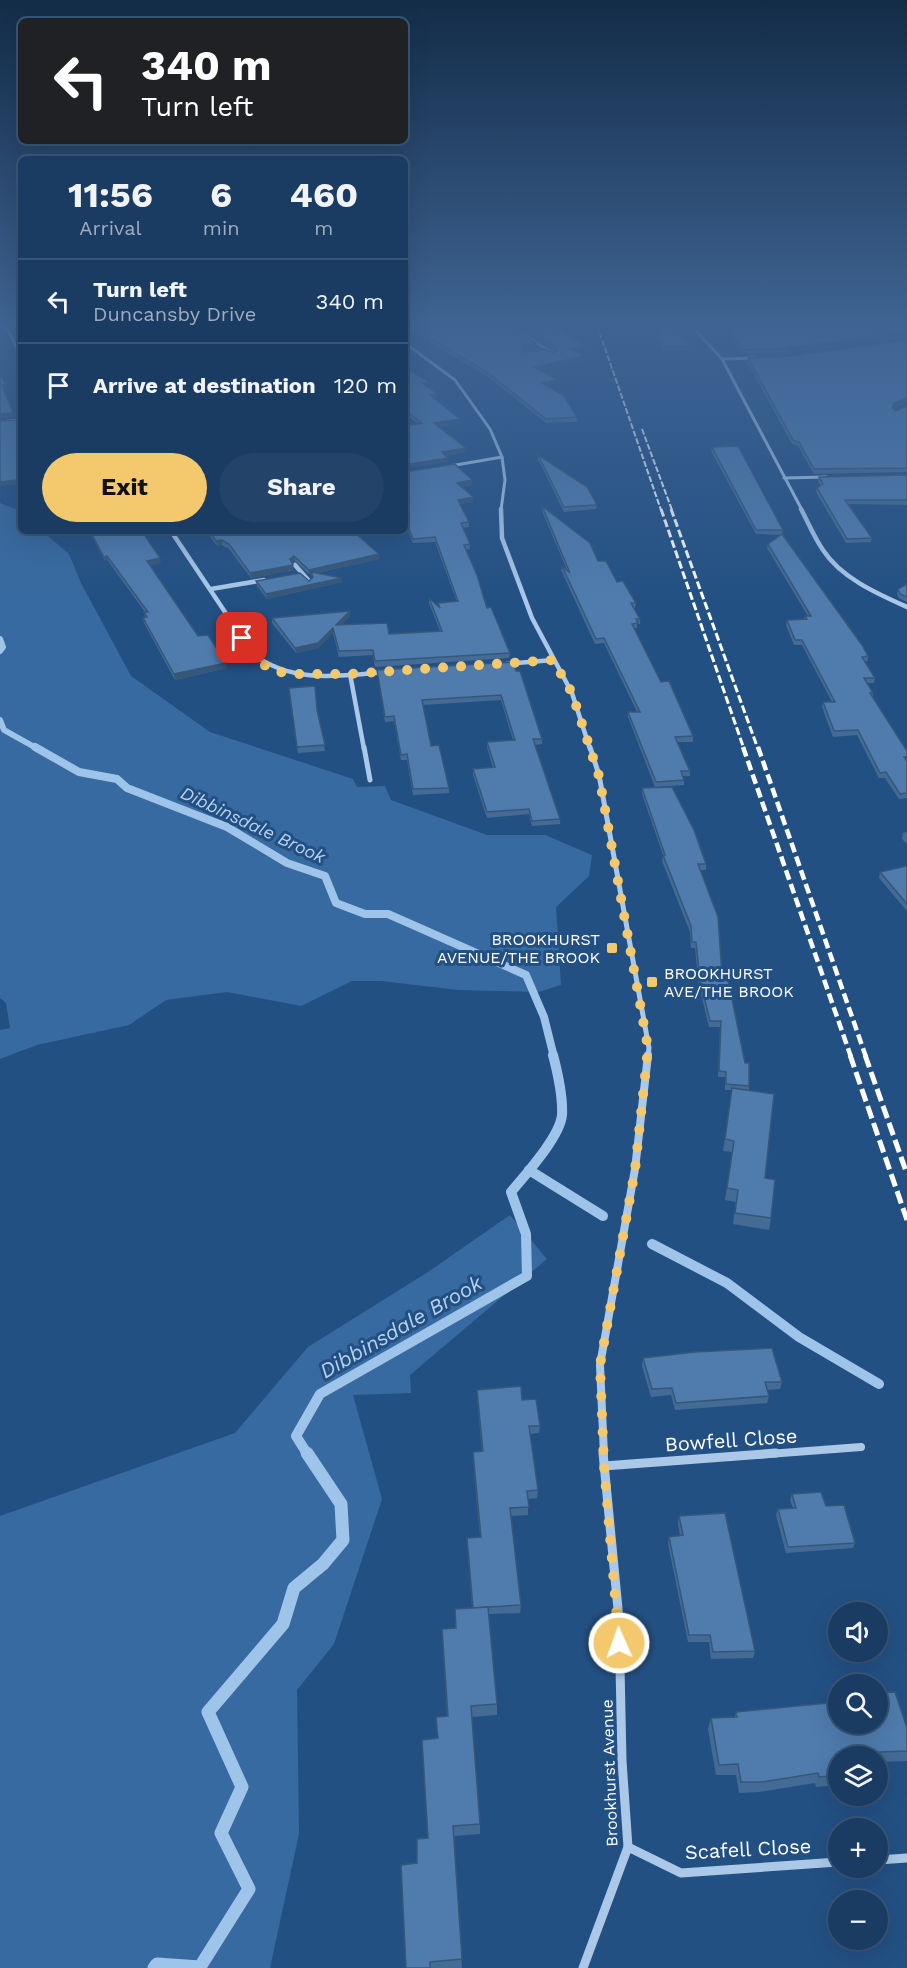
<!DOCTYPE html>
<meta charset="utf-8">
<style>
body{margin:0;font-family:"Work Sans",sans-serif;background:#234368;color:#f1f3f6;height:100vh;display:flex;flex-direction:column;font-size:22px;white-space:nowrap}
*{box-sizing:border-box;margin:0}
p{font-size:20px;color:#9fadbe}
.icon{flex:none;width:33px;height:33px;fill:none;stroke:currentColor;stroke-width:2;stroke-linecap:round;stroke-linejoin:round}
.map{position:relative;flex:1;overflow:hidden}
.drawer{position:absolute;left:18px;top:156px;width:390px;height:378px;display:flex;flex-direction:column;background:#1a3c62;border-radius:9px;box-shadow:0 6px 24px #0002,0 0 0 2px #385677}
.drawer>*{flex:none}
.banner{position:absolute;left:18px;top:18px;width:390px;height:126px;border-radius:9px;box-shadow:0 6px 24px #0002,0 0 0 2px #385677;background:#202124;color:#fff;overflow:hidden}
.tools{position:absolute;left:828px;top:1602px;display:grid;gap:12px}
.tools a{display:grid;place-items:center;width:60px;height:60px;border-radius:50%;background:#1a3c62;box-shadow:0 6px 24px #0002,0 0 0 2px #385677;font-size:30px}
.pin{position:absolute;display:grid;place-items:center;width:51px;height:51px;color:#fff;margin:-26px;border-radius:12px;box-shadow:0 3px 9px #0006}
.me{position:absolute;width:66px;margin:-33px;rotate:358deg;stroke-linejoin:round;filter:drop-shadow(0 0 4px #0008)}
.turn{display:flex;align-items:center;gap:21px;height:126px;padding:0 24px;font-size:27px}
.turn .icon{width:78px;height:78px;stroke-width:2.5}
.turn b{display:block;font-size:42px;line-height:51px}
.eta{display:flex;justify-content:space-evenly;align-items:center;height:102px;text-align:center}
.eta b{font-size:36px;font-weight:700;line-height:42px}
.primary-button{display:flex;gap:12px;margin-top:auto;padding:12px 24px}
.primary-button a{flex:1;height:69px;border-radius:36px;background:#f4c96d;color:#111;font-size:24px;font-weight:700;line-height:69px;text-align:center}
.primary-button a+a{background:#234368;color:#f1f3f6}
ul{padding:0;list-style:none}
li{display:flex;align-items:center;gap:18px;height:84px;padding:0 24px;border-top:2px solid #385677}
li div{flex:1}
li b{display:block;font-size:22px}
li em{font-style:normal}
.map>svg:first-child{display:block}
.green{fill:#376aa0}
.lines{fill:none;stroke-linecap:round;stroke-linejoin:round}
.stream-far3{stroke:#9fc4e9;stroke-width:6}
.stream-far2{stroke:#9fc4e9;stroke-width:8}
.stream-far1{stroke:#9fc4e9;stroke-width:10}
.stream{stroke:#9fc4e9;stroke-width:13}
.minor-far4{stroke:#abc8e8;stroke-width:3}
.minor-far3{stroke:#abc8e8;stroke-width:4.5}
.minor-far2{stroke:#abc8e8;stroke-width:5}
.minor-far1{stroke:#abc8e8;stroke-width:8}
.minor{stroke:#abc8e8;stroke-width:9}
.rail-far3{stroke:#fff;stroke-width:2;stroke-dasharray:6 2;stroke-linecap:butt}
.rail-far2{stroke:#fff;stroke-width:3;stroke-dasharray:8 3;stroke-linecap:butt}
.rail-far1{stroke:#fff;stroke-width:4.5;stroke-dasharray:10 4.5;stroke-linecap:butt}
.rail{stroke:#fff;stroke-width:5;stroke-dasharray:13 5;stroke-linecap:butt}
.wall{fill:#446b95}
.shaded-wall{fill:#375779}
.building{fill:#4f7cad;stroke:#375779;stroke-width:1.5}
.route{stroke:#f4c96d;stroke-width:10;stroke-dasharray:0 18}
.poi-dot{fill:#f4c96d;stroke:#235083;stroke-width:2}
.labels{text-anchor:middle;stroke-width:6;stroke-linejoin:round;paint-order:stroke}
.poi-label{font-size:16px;fill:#fff;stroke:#235083;text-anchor:end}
.street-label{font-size:16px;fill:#fff;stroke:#235083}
.water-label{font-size:18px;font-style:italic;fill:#b6d2f0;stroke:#235083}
.near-street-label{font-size:20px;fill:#fff;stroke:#235083}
.near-water-label{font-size:21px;font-style:italic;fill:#b6d2f0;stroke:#235083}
</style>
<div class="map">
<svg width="907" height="1968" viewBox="0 0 907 1968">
<rect width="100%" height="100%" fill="#235083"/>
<g class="green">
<polygon points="0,503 21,511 21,531 42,531 69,554 81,583 131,676 210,732 353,779 357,787 385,786 391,800 487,835 545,835 592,855 589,876 556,907 561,985 538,992 458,990 382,981 352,981 301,1006 227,992 166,1000 129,1025 37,1045 0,1059 0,1030 10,1028 6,1003 0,998"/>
<polygon points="510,1215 547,1259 410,1375 411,1393 353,1395 382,1499 334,1644 297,1690 299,1834 270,1968 0,1968 0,1516 235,1433 308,1347 428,1272"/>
</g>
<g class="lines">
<g class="stream-far3">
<polyline points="0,639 3,647 0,651"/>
<polyline points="0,720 4,730 38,749"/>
</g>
<polyline class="stream-far2" points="35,747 79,772 117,779 127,788 227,827 287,863 325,876 336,903 365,914 388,914 526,975 544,1017 554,1057"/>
<g class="stream-far1">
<polyline points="529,1170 603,1216"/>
<polyline points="652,1244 727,1283 799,1337 879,1384"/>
<path d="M308,1455l-12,-19 24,-42 207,-118 -1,-42 -15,-42c14,-17 49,-55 51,-77 1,-19 -4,-41 -9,-60"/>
</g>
<polyline class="stream" points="154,1968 157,1964 200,1967 249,1889 221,1833 242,1787 208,1712 283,1624 294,1588 323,1564 343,1540 341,1504 307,1453"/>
<g class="minor-far4">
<polyline points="5,325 21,355"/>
<polyline points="507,325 553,353"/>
<polyline points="697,332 722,359"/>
<polyline points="405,343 455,380 490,429 502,457 505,480 501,510"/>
<polyline points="755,358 722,359 802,510"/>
<polyline points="0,422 21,420"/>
<polyline points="450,466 502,457"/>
<polyline points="784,478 826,477"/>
</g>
<g class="minor-far3">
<polyline points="501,509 502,538 532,618 572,693 590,749"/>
<path d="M801,509c7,13 13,28 22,41 18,28 55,44 84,57"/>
<path d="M171,531l82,123c39,30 86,22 132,18"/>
<polyline points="295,565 309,581"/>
<polyline points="211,589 264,580"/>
<polyline points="506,664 553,660"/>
<polyline points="350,674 364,749"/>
</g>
<g class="minor-far2">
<polyline points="364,747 370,780"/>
<polyline points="590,747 599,775 649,1048 648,1057"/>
</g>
<g class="minor-far1">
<polyline points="604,1455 600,1365 635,1169 648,1055"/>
<polyline points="755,1455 861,1447"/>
</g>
<g class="minor">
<polyline points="604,1466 776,1453"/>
<polyline points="628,1847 681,1873 838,1862"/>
<polyline points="878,1860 907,1858"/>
<polyline points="583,1968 628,1847 622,1761 619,1619 603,1453"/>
</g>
<g class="rail-far3">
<polyline points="597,325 661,510"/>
<polyline points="642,429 672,510"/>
</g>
<g class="rail-far2">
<polyline points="661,509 744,749"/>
<polyline points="671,509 758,749"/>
</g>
<g class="rail-far1">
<polyline points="743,747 851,1057"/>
<polyline points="758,747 866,1057"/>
</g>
<g class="rail">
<polyline points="850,1055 907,1220"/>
<polyline points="865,1055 907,1174"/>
</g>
</g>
<g class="wall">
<polygon points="405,325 506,325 536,343 535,347 523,350 526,352 554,353 555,351 513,325 557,325 563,328 563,332 586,346 586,350 576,352 585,356 584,360 539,370 557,384 548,386 577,417 577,422 546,423 487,376 405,327"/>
<polygon points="654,325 689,346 688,350 664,351 654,329"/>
<polygon points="720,325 907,325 907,337 790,352 743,354 727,328"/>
<polygon points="907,340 907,402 893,408 896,411 907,406 907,472 814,474 798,446 792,444 747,362 748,358 791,356"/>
<polygon points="405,367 429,382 429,386 427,387 438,398 435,399 460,423 439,427 466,452 446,456 448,458 448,462 418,424 405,414"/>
<polygon points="712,447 783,530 782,534 868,656 868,661 865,661 875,678 874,683 867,683 873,693 873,697 907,757 907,798 899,799 885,778 879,778 857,735 833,737 822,707 823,702 832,702 802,645 794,645 786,625 787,620 804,619 805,616 808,616 767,548 768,544 781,535 756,534 711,451"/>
<polygon points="538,455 597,505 596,509 564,512 538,459"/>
<polygon points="405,472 472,485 461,487 473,502 460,504 469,522 469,527 463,528 470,544 470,549 466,550 487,608 510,653 509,658 375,667 373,655 339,657 333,633 318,648 296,653 272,623 272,618 350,611 350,616 341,625 389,634 440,631 429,603 429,598 438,606 438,603 457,602 435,542 413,543 405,523"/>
<polygon points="907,475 907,505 849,504 872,538 871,542 846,543 816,492 817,488 821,486 818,481 819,477"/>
<polygon points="542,506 598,561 636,603 635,608 633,608 640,619 640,624 637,624 637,628 634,628 661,682 693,736 693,742 677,742 690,771 690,776 683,776 684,780 684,785 655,787 628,717 628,712 637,712 604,643 595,644 561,570 562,566 567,570 542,511"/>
<polygon points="89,531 142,531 161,563 150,565 198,636 226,663 227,668 175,680 144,623 143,618 145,618 144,612 145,612 108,561 105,561"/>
<polygon points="206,531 353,531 379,554 379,559 316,573 342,578 342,582 267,599 257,586 256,581 309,581 312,578 311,574 309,574 295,561 292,563 293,570 251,578 229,549 222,545 217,546"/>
<polygon points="907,584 907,602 899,598 897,594 898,589"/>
<polygon points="513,662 542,739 542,744 535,745 560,819 560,824 532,826 529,814 487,818 473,775 473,769 493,768 487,747 487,742 513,740 501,700 423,705 431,746 449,788 449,793 413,795 407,760 401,760 394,721 385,722 377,670"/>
<polygon points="289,693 317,710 325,751 298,753"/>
<polygon points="642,788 706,864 706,870 700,870 722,974 749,1086 749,1090 765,1178 771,1218 769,1230 733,1224 736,1202 725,1200 732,1152 723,1151 732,1090 725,1090 725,1077 718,1077 720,1027 709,1027 699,986 695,948 691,948 690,932 662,861 663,855 642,794"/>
<polygon points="907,832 907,844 902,839 903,833"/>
<polygon points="907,866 907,911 879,878 880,872"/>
<polygon points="643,1358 782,1382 780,1389 767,1390 769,1396 767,1403 675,1410 671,1395 651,1397 642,1366"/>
<polygon points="477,1390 522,1400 540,1426 539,1433 530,1434 538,1490 537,1498 528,1499 528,1515 511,1516 521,1605 520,1613 489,1614 497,1704 497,1715 472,1717 480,1824 480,1834 454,1836 462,1968 406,1968 417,1863 428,1838 437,1738 447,1716 442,1629 455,1628 455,1609 472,1608 467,1538 480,1537 473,1460 473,1452 482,1451 477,1397"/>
<polygon points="792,1494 826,1506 855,1543 853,1548 786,1553 776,1515 778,1509 793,1508 790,1500"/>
<polygon points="679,1516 755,1651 753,1658 711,1659 709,1642 688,1642 668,1544 669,1537 680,1536 678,1523"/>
<polygon points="736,1712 907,1728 907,1761 878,1762 878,1756 838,1756 838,1785 816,1787 815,1783 759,1792 739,1793 736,1775 716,1775 708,1729 711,1718 735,1717"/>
</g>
<g class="shaded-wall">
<polygon points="907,332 906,336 790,352 790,348"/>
<polygon points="536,343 535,347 523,350 523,346"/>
<polygon points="586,346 586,350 569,353 570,349"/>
<polygon points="585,356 584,360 534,371 534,367"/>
<polygon points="558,380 557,384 542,387 542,383"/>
<polygon points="429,382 429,386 422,388 422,383"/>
<polygon points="6,384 7,389 2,389 2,385"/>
<polygon points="438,394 438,398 430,400 430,395"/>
<polygon points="907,398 907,402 894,408 891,412 894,403"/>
<polygon points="13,413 14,417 0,418 0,414"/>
<polygon points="460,419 460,423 434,428 434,423"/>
<polygon points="466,448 466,452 442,456 442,452"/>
<polygon points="448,458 448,462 405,469 405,465"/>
<polygon points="17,480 17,484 0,486 0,482"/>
<polygon points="472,480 472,485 457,487 457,483"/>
<polygon points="473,497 473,502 458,505 458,500"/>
<polygon points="222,540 222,545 217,546 216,541"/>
<polygon points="379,554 379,559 309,574 309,570"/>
<polygon points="107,556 108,561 105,561 104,557"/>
<polygon points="294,556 295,561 291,564 290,559"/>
<polygon points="160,558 161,563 147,566 147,561"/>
<polygon points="293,565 293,570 251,578 250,573"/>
<polygon points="342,578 342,582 267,599 266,594"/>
<polygon points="350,611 350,616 336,630 336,625"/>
<polygon points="333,628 333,633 318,648 296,653 295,648"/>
<polygon points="226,663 227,668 175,680 174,674"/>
</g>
<g class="building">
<polygon points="408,325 506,325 536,343 523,346 523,350 526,352 546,349 554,353 557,348 520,325 557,325 563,328 557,329 586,346 570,349 585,356 534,367 558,380 542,383 563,395 577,417 546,419 487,372"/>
<polygon points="654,325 676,325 689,346 665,347"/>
<polygon points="727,325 907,325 907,332 790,348 743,350"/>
<polygon points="907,340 907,398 894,403 892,408 896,411 907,406 907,468 814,469 799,442 793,440 748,358 791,356"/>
<polygon points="405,367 429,382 422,383 438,394 430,395 460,419 434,423 466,448 442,452 448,458 405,465 405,426 422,423 405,410"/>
<polygon points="0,375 6,384 2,385 13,413 0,414"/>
<polygon points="16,420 18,425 21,424 21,489 17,480 0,482 0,421"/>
<polygon points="738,446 783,530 756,530 712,447"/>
<polygon points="538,455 587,487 597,505 564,507"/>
<polygon points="455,464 472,480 457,483 473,497 458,500 469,522 461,523 470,544 464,545 477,575 487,608 491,607 510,653 375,661 373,650 339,651 333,628 318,643 295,648 272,618 350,611 336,625 387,623 389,634 442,631 429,598 440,608 438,603 458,601 435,537 413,539 405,519 405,472"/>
<polygon points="907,475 907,500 845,500 872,538 847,539 817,488 823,484 819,477"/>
<polygon points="542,506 590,543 598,561 606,561 617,582 623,581 636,603 631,603 640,619 636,619 638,623 632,624 661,682 669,681 693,736 675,737 690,771 681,771 684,780 656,782 628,712 640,712 604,638 596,639 562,566 570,573"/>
<polygon points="90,531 142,531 160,558 147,561 198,636 208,635 226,663 174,674 143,618 147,617 144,612 148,612 107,556 104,557"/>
<polygon points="209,531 353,531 379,554 309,570 294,556 290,559 293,565 250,573 229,544 222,540 216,541"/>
<polygon points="782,534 862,645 868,656 862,657 875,678 864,678 873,693 870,693 907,751 907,757 904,757 907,761 907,793 900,794 886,772 880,773 858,730 834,731 823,702 835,702 802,640 795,640 787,620 807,619 805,616 811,616 768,544"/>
<polygon points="311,572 342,578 266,594 256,581 300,573 309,581 313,577"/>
<polygon points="907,584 907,597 900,594 898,589"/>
<polygon points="513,662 516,671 520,671 542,739 533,739 560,819 532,821 529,809 487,812 473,769 495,767 487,742 515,740 501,695 422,700 431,746 439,745 449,788 413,789 407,754 401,755 394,716 385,717 377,670"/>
<polygon points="315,686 317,710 325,745 297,747 289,688"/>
<polygon points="672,787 694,830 706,864 698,864 718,917 722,974 727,974 745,1063 749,1063 749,1086 726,1084 726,1072 719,1071 721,1021 710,1021 700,980 696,942 692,942 691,926 663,855 665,855 642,788"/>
<polygon points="907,866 907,904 880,872"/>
<polygon points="732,1088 774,1094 765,1178 775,1180 771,1218 735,1213 738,1190 727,1188 734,1141 725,1139"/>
<polygon points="772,1348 782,1382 765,1382 769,1396 676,1403 672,1388 652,1389 643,1358 695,1352"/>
<polygon points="521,1386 522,1400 536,1399 540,1426 529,1426 538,1490 527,1491 529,1507 510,1508 521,1605 473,1608 467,1538 481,1537 473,1452 483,1451 477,1390"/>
<polygon points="821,1492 826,1506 844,1505 855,1543 788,1547 778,1509 796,1508 792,1494"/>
<polygon points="725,1513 755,1651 713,1652 710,1635 689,1635 669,1537 683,1535 679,1516"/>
<polygon points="488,1607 497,1704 471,1706 480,1824 453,1826 462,1959 430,1962 430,1968 406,1968 401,1865 417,1863 417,1839 428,1838 422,1740 438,1738 436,1717 448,1716 442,1629 456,1628 455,1609"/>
<polygon points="895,1692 907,1728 907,1751 854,1753 855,1756 838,1756 838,1775 819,1777 818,1773 762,1782 741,1782 738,1764 719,1765 711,1718 737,1717 736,1712 838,1702 838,1724 878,1724 878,1693"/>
</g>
<linearGradient id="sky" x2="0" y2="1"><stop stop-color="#132c48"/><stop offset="0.54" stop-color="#3f6493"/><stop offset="1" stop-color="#3f6493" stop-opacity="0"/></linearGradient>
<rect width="907" height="600" fill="url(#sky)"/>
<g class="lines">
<polyline class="route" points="242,638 262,664 279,672 296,674 350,674 553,660 572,693 599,776 648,1048 635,1170 600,1365 604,1466 619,1643"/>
</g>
<g class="poi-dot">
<rect x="606" y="942" width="12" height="12" rx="3"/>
<rect x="646" y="976" width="12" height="12" rx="3"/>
</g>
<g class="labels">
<g class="poi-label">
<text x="600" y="945">BROOKHURST<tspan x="600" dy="18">AVENUE/THE BROOK</tspan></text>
<text x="664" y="979" text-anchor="start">BROOKHURST<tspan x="664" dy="18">AVE/THE BROOK</tspan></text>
</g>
<g class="street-label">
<text transform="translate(609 1773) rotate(-92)" y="6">Brookhurst Avenue</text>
</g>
<g class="water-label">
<text transform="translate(253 825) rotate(25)" y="6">Dibbinsdale Brook</text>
</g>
<g class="near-street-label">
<text transform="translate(731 1440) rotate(-4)" y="7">Bowfell Close</text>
<text transform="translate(748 1849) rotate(-3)" y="7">Scafell Close</text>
</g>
<g class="near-water-label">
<text transform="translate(401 1327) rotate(-30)" y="7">Dibbinsdale Brook</text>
</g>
</g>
</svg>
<div class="tools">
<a><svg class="icon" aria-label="sound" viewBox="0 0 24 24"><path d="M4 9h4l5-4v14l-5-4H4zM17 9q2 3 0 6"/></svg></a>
<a><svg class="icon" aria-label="search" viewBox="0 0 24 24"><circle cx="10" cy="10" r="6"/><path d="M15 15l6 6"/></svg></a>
<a><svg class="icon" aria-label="layers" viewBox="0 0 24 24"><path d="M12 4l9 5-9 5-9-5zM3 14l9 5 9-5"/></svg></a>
<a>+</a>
<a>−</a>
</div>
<div class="pin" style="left:242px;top:638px;background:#d93025"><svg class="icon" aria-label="arrive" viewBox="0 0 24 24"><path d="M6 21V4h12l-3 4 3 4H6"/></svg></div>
<svg class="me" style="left:619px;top:1643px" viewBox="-20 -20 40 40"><circle r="17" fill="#f4c96d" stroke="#fff" stroke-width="3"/><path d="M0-11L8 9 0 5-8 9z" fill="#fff"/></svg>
<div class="banner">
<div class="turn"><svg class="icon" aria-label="left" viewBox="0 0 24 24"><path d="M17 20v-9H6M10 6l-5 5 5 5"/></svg><div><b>340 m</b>Turn left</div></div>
</div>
<section class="drawer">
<div class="eta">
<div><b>11:56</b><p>Arrival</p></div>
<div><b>6</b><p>min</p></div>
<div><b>460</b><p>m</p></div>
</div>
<ul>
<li><svg class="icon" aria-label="left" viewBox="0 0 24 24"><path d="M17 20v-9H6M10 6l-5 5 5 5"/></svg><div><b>Turn left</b><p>Duncansby Drive</p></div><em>340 m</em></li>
<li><svg class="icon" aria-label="arrive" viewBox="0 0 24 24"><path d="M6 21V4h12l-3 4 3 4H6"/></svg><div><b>Arrive at destination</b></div><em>120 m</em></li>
</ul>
<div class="primary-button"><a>Exit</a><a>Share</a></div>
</section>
</div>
